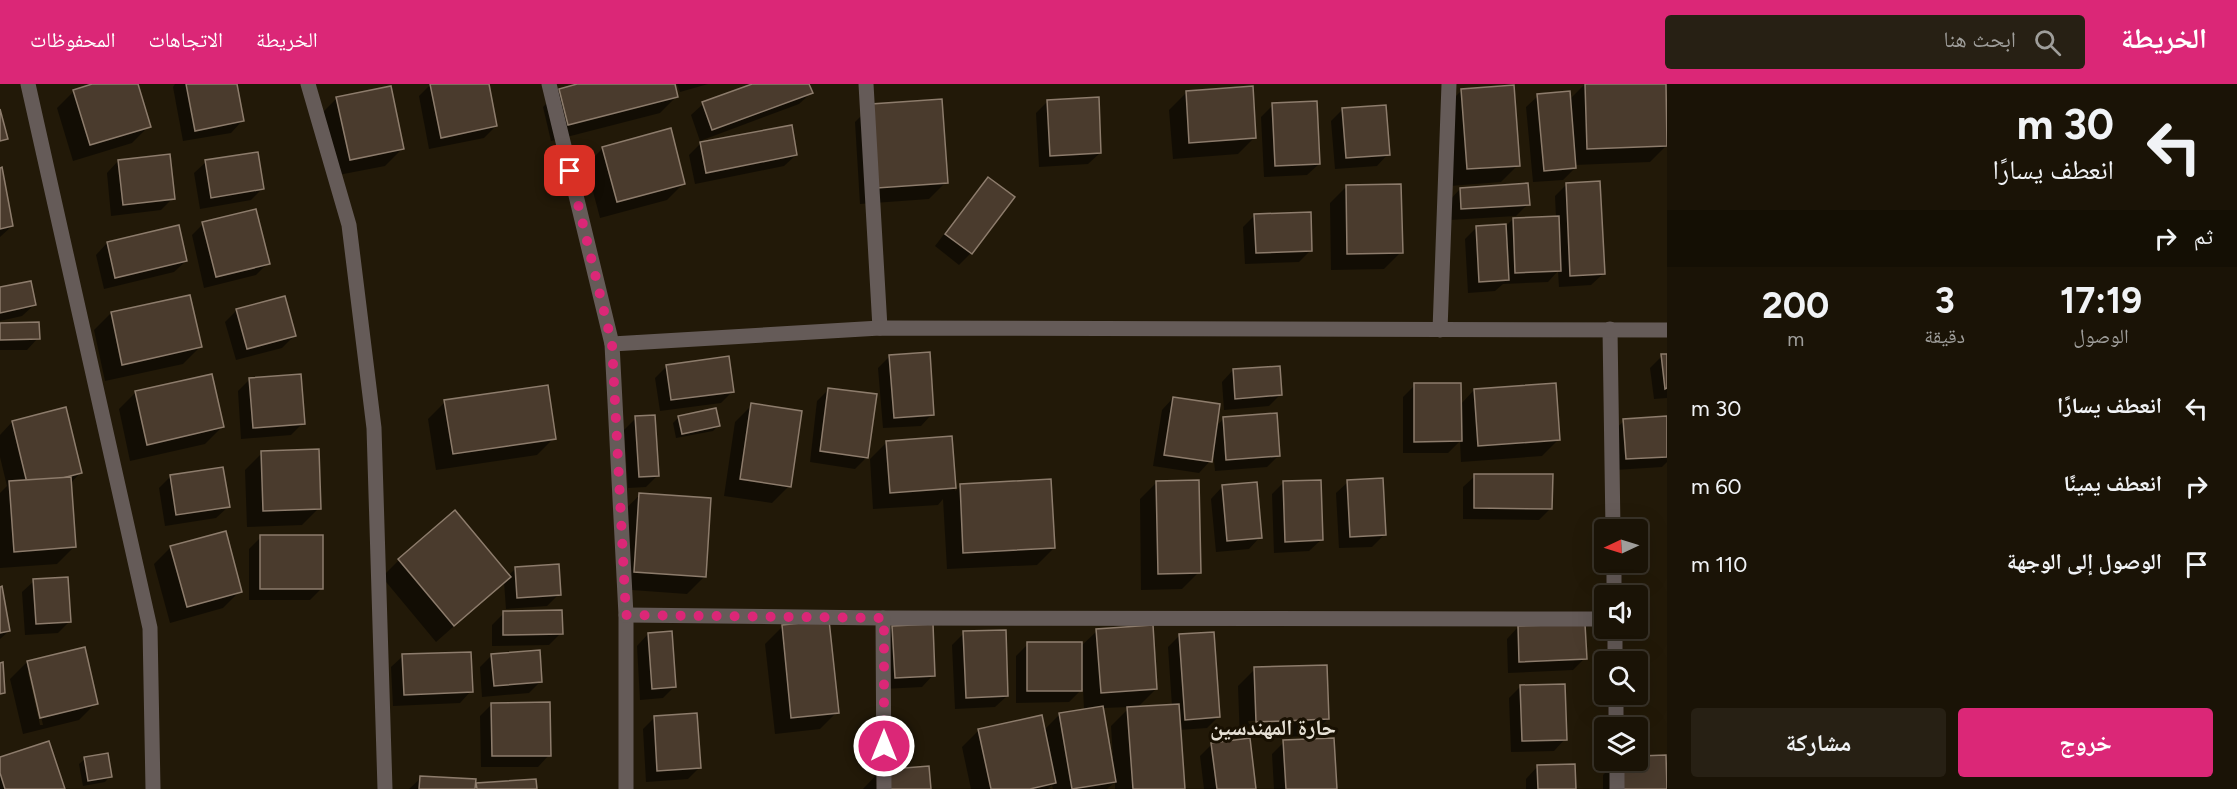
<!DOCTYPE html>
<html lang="ar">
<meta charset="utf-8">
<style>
body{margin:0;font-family:Figtree,"Noto Naskh Arabic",sans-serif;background:#272014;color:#f1f3f6;direction:rtl;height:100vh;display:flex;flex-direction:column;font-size:22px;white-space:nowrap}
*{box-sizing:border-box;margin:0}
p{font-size:20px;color:#9f9e9b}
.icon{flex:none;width:33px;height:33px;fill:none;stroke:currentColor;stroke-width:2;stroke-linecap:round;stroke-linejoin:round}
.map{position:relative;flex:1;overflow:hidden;direction:ltr}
.side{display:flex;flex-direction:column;background:#1a1306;width:570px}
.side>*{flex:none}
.banner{background:#1a1306;color:#f1f3f6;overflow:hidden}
.needle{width:39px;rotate:266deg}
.fabs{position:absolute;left:1594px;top:435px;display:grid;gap:12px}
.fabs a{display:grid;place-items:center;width:54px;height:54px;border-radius:6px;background:#1a1306;box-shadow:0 6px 24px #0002,0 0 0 2px #383228;font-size:30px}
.pin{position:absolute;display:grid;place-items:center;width:51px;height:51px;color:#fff;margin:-26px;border-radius:12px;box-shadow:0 3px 9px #0006}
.me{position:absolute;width:66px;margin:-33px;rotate:0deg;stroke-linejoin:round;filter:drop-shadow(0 0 4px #0008)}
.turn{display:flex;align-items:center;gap:21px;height:126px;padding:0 24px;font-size:27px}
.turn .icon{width:78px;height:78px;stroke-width:2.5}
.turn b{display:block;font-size:42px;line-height:51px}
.then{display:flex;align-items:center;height:57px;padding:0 24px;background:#0003;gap:12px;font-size:22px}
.eta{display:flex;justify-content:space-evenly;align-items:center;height:102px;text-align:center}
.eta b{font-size:36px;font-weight:700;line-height:42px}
.primary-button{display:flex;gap:12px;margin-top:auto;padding:12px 24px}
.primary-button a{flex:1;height:69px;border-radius:6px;background:#db2777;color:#fff;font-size:24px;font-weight:700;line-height:69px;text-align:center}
.primary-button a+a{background:#272014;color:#f1f3f6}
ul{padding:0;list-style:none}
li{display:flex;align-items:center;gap:18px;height:78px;padding:0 24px}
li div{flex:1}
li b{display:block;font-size:22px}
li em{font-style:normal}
header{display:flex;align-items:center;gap:36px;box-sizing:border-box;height:84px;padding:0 30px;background:#db2777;color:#fff}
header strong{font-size:28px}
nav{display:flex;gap:33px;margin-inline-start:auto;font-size:21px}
.search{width:420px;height:54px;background:#272014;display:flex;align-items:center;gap:15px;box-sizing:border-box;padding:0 21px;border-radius:6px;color:#9f9e9b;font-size:22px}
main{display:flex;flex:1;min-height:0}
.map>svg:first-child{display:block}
.shadow{fill:#0007;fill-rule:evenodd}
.building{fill:#4a3b2d;stroke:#8d7c6c;stroke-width:1.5}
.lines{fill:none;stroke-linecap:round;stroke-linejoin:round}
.minor{stroke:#655b58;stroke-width:15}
.route{stroke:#db2777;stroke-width:10;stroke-dasharray:0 18}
.labels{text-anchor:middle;stroke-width:6;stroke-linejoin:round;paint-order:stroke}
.district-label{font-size:22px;font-weight:bold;fill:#e7e1d6;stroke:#181002}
</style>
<header>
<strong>الخريطة</strong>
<div class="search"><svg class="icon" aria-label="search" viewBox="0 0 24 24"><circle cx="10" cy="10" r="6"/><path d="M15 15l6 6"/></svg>ابحث هنا</div>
<nav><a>الخريطة</a><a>الاتجاهات</a><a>المحفوظات</a></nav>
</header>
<main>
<section class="side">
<div class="banner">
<div class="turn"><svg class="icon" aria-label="left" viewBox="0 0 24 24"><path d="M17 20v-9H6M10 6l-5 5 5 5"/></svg><div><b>30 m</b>انعطف يسارًا</div></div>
<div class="then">ثم<svg class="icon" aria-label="right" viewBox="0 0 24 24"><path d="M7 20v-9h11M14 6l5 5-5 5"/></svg></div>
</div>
<div class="eta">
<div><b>17:19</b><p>الوصول</p></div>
<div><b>3</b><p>دقيقة</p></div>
<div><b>200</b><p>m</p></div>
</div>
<ul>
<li><svg class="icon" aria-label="left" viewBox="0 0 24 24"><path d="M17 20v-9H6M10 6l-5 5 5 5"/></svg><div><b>انعطف يسارًا</b></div><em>30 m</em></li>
<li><svg class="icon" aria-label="right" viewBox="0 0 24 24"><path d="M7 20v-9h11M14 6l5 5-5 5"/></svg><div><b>انعطف يمينًا</b></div><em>60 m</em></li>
<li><svg class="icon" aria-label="arrive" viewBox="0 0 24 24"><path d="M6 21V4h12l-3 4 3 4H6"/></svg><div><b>الوصول إلى الوجهة</b></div><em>110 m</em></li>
</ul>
<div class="primary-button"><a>خروج</a><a>مشاركة</a></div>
</section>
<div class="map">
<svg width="1667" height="705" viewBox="0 0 1667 705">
<rect width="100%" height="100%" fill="#221908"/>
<g class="shadow">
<polygon points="97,0 136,0 149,42 132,59 73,77 57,24 74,7"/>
<polygon points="175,0 235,0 242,37 231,49 183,57 173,3"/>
<polygon points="434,0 487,0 496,42 484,54 429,65 419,12 430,1"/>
<polygon points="583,0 673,0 677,12 660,29 551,57 543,23 560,6"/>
<polygon points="677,0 708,0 680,8"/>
<polygon points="756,0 808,0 811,9 799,20 700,57 691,31 703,20"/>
<polygon points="1585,0 1664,0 1667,61 1650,78 1574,81 1575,84 1563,96 1533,98 1526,23 1538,12 1569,16"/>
<polygon points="1462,6 1518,81 1501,98 1450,102 1445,23"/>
<polygon points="1186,9 1255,53 1238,70 1173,75 1169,26"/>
<polygon points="337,14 402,65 385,82 333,92 320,31"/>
<polygon points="1048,17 1100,69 1088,80 1039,83 1036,29"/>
<polygon points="872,21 946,98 929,115 860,120 855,38"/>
<polygon points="1273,21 1319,80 1307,91 1264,93 1261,33"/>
<polygon points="1343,25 1388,70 1377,82 1335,85 1331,37"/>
<polygon points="701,59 796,71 784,82 695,100 689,71"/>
<polygon points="603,64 684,99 667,116 600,134 586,81"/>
<polygon points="118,77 173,114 161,126 111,132 107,89"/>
<polygon points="206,78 263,104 251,116 200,125 194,89"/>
<polygon points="0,85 12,142 0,153"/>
<polygon points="989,95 1013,114 971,169 959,181 935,162 977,107"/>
<polygon points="1567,100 1603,190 1591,201 1559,203 1558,187 1548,198 1503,200 1495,207 1468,209 1465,155 1477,143 1504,144 1513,135 1556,133 1555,112"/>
<polygon points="1347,102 1401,168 1384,185 1331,186 1330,119"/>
<polygon points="1460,105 1528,120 1516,132 1450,136 1449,117"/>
<polygon points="1255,131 1311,166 1299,178 1245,180 1243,143"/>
<polygon points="203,140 268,179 256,191 204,204 192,151"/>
<polygon points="107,159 186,177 174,188 104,205 96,171"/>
<polygon points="0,205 34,221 22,232 0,237"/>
<polygon points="189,213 200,263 183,280 105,297 94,246 111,229"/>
<polygon points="237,226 294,252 282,264 236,276 225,238"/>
<polygon points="0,241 38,254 27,266 0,266"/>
<polygon points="1667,271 1667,314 1654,315 1650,284 1662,272"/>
<polygon points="890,272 932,330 921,342 883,344 878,284"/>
<polygon points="667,282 733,307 721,319 660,327 655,294"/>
<polygon points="1233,286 1280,311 1269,322 1224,326 1222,298"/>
<polygon points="250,295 303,339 291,351 241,355 238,307"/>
<polygon points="1415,301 1460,321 1474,306 1559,355 1542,372 1461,378 1460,357 1448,369 1403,369 1403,313"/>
<polygon points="829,305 867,373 855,385 810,378 817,317"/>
<polygon points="136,308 222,343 205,360 130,377 119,325"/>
<polygon points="1173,314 1216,343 1223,335 1279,371 1267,383 1215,387 1213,367 1210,377 1199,389 1153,382 1162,326"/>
<polygon points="445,318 554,354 537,371 436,386 428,335"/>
<polygon points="752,321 789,402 772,419 724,412 735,338"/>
<polygon points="679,333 718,342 713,347 676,354 673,339"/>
<polygon points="636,334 658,391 646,403 628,404 624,346"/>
<polygon points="1667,334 1667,378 1662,383 1615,386 1612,348 1624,337"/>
<polygon points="12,338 81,388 70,400 74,463 57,480 0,484 0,409 7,402 0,373 0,351"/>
<polygon points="951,354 955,407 961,402 1054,464 1037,481 947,485 943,415 938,421 873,425 870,375 887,358"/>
<polygon points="262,369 319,424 302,441 247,443 245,386"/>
<polygon points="1475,392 1551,424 1539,436 1463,435 1463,403"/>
<polygon points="170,393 228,423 216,434 165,442 159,404"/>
<polygon points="1157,398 1199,488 1182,505 1141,506 1140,415"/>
<polygon points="1284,398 1321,456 1309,467 1274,469 1272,410"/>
<polygon points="1348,398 1384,451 1372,463 1339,464 1336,409"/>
<polygon points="1222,403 1260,453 1249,465 1216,468 1211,415"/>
<polygon points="640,411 704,493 687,510 618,505 622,428"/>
<polygon points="261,453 322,504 310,516 249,516 249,465"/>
<polygon points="171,463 240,507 223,524 170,539 154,480"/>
<polygon points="399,476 508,492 516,484 559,510 547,522 506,525 504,498 436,558 382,493"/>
<polygon points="34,497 70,537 58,549 25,551 22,508"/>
<polygon points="0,504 9,547 0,555"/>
<polygon points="504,529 561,549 549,561 492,562 492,541"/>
<polygon points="782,543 837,628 820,645 775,650 765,560"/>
<polygon points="893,543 933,591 922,603 883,605 881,555"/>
<polygon points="1518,543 1585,574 1573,586 1508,589 1507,555"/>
<path d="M1097,547l59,58 -19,19 35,-2 -4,-59 11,-11 39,81 -11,11 -28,2 4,59h-68v-7l-8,7h-54l-1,-4 -4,4h-77l-9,-42 17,-17 64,1 17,-17 24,-4 -1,-22 -14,14 -53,1v-47l12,-12 52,3zM1130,623l-19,19 2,32h-2l-9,-50z"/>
<polygon points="964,549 1007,612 995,623 955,625 952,561"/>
<polygon points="648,550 675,602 663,614 640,616 637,562"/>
<polygon points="492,571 540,598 529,609 482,613 480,583"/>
<polygon points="403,572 471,607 460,619 393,622 391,583"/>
<path d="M27,578l69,41 -17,17 -56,14 -13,-55zM28,588h3l12,53h-3z"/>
<path d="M1255,585l73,50 -17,17 -63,2 7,51h-51l-4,-33 12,-12 28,-3 -2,-55zM1312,634v3l-63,3 -1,-3z"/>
<polygon points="1521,602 1565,655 1554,667 1511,668 1509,614"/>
<polygon points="492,620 549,671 538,683 481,683 480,632"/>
<polygon points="654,634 700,683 688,695 646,698 643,645"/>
<polygon points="1284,658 1335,705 1274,705 1272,670"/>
<polygon points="1638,674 1665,705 1603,705 1603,691 1618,676 1638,676"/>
<polygon points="0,675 63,705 0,705"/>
<polygon points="85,675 110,692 105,698 83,702 79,680"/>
<polygon points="1537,683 1575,705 1526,705 1526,695"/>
<polygon points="880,687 929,705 863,705"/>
<polygon points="421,694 474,704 477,701 535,705 409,705"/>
</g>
<g class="building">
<polygon points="92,0 138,0 151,43 90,61 73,6"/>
<polygon points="186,0 237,0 244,37 195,47"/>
<polygon points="430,0 489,0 497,42 441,54"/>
<polygon points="577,0 675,0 678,13 568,41 559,5"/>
<polygon points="752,0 809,0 813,9 712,46 702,18"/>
<polygon points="1585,0 1666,0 1667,62 1587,65"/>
<polygon points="1514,1 1520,82 1467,85 1461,5"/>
<polygon points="391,2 404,65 350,76 336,13"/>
<polygon points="1253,2 1256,54 1189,59 1186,7"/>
<polygon points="1570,7 1576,84 1544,87 1537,10"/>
<polygon points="1099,13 1101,69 1050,72 1047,16"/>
<polygon points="942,15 948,99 877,104 871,20"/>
<polygon points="1317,17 1320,80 1275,82 1272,19"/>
<polygon points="1386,21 1390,71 1346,74 1342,24"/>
<polygon points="0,25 8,55 0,57"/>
<polygon points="792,41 797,71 706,89 700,58"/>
<polygon points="671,44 685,100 617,118 602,63"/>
<polygon points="258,68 264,105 211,114 205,76"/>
<polygon points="170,70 175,115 123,121 118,76"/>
<polygon points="2,83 13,142 0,145 0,84"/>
<polygon points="988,93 1015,113 972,170 945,150"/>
<polygon points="1600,97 1605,190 1570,192 1566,99"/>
<polygon points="1528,99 1530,121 1461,125 1460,104"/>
<polygon points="1401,100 1403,169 1347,170 1346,101"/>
<polygon points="256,125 270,180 216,193 202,138"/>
<polygon points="1311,128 1312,167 1256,169 1254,130"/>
<polygon points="1559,132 1561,187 1515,189 1513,134"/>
<polygon points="1506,140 1509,196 1479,198 1476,142"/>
<polygon points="179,141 187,177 115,194 107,158"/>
<polygon points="31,197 36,221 0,229 0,203"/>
<polygon points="190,211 202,263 122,281 111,228"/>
<polygon points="285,212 296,252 247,265 236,225"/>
<polygon points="39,238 40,255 0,256 0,239"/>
<polygon points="930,268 934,331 894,334 889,271"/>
<polygon points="1661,270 1667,270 1667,304 1665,305"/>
<polygon points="729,272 734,308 671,316 666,281"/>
<polygon points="1280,282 1282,311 1235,315 1233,285"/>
<polygon points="212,290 224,343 147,361 135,307"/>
<polygon points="301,290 305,340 253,344 249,294"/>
<polygon points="1414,299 1461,299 1462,357 1414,358"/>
<polygon points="1556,299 1560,356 1478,362 1474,305"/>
<polygon points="548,301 556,355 453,370 444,316"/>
<polygon points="828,304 877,310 868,374 820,367"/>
<polygon points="1173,313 1220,320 1212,378 1164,371"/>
<polygon points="751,319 802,327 791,403 740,395"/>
<polygon points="66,323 82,389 28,403 12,337"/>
<polygon points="716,324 720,342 682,350 678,332"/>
<polygon points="1277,329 1280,372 1226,376 1223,333"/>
<polygon points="655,331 659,392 639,393 635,332"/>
<polygon points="1667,332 1667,373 1626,375 1623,335"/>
<polygon points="952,352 956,404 890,409 886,357"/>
<polygon points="319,365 321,425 263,427 261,367"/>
<polygon points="223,383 230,423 176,431 170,391"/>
<polygon points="1474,390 1553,390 1552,425 1474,424"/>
<polygon points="71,393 76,463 14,468 9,397"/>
<polygon points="1383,394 1386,451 1350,453 1347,396"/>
<polygon points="1051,395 1055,464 963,469 960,400"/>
<polygon points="1199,396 1201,489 1158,490 1156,397"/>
<polygon points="1321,396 1323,456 1285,458 1283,397"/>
<polygon points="1257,398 1262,454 1227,457 1222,401"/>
<polygon points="639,409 711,414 706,493 634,488"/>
<polygon points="455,426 511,493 454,542 398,475"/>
<polygon points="226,447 242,508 187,523 170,462"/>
<rect x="260" y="451" width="63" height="54"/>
<polygon points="559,480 561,511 517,514 515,483"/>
<polygon points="68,493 71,538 36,540 33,495"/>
<polygon points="2,502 10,547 0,549 0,503"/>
<polygon points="562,526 563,550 503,551 503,527"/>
<polygon points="829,536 839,629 791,634 782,541"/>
<polygon points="933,540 935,592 895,594 892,542"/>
<polygon points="1585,540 1587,575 1519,578 1518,542"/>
<polygon points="1153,541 1157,605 1101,609 1096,545"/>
<polygon points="1006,546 1008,612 966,614 963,547"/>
<polygon points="672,547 676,603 652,605 648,549"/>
<polygon points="1214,548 1220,633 1185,636 1179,550"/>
<rect x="1027" y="558" width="55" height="49"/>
<polygon points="85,563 98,620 40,634 27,577"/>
<polygon points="540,566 542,598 494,602 491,570"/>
<polygon points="471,568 473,608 404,611 402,570"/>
<polygon points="3,578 5,609 0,610 0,579"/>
<polygon points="1327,581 1329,635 1256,638 1254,583"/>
<polygon points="1565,600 1567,656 1522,657 1520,601"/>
<polygon points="550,618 551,672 492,672 491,619"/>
<polygon points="1179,620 1185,705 1133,705 1127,623"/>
<polygon points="1103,622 1116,698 1072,705 1059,629"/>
<polygon points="697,629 701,684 657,687 654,632"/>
<polygon points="1042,631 1056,699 1030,705 991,705 978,645"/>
<polygon points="1250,654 1256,705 1217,705 1211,659"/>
<polygon points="1334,654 1337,705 1286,705 1283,656"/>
<polygon points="49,657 65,705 5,705 0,689 0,673"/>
<polygon points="108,669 112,693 88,697 84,673"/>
<polygon points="1666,671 1667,705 1620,705 1620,676 1638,676 1638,672"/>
<polygon points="1575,680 1576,705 1538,705 1537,681"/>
<polygon points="929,682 931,705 881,705 879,686"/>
<polygon points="420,692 476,695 475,705 419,705"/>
<polygon points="536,695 537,705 477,705 476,699"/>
</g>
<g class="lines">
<g class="minor">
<polyline points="28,0 150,544 153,705"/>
<polyline points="308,0 349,141 374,344 385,705"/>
<polyline points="549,0 612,260 626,531 626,705"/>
<polyline points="866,0 880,244"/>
<polyline points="1610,245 1613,446"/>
<polyline points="1440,246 1449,0"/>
<polyline points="612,260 880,244 1667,246"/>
<polyline points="1614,478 1614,512"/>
<polyline points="626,531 883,534 1605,535"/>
<polyline points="883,534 884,705"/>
<polyline points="1615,544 1615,578"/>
<polyline points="1616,610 1616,644"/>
<polyline points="1617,676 1617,705"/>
</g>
</g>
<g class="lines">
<polyline class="route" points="570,87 612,260 626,531 884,534 884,662"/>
</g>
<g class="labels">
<g class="district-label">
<text x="1273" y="651">حارة المهندسين</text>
</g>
</g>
</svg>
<div class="fabs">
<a><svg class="needle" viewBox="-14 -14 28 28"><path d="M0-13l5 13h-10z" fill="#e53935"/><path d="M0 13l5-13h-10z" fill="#9f9e9b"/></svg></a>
<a><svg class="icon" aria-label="sound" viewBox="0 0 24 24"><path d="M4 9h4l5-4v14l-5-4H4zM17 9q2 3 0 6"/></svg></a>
<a><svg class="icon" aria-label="search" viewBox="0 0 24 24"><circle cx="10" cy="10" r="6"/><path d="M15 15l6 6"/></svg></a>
<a><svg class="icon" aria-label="layers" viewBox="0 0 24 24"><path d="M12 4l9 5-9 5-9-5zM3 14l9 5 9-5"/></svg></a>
</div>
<div class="pin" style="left:570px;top:87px;background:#d93025"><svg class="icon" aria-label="arrive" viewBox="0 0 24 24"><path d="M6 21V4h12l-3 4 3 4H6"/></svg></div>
<svg class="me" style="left:884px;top:662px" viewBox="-20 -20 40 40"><circle r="17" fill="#db2777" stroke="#fff" stroke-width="3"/><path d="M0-11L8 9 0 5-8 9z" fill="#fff"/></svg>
</div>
</main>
